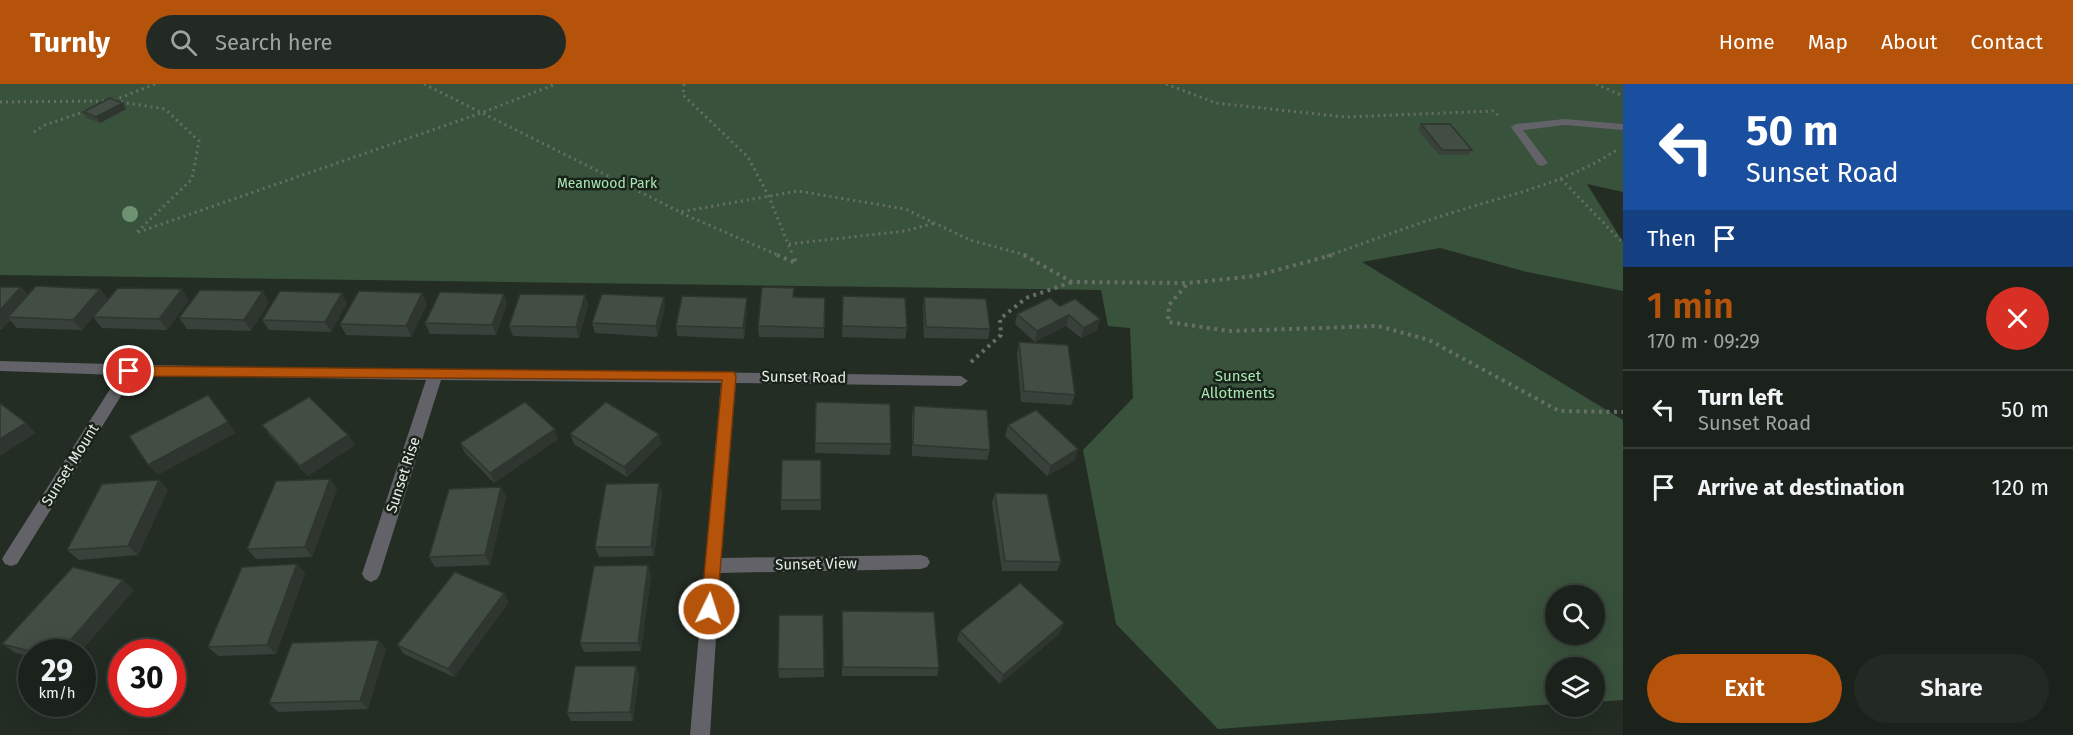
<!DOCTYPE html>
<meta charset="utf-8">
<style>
body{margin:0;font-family:"Fira Sans",sans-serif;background:#232a24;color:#f1f3f6;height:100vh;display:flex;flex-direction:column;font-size:22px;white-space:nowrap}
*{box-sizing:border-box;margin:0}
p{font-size:20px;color:#9fa4a3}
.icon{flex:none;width:33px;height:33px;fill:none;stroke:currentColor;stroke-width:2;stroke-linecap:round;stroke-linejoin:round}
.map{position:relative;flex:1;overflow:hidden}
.panel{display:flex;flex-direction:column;background:#1a221b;width:450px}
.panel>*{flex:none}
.guide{background:#1a4fa0;color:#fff;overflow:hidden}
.fabs{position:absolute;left:1545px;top:501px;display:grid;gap:12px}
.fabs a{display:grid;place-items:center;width:60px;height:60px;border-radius:50%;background:#1a221b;box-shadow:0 6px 24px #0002,0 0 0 2px #383f3a;font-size:30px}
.speed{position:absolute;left:18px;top:555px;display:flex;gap:12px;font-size:30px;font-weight:700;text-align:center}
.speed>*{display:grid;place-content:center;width:78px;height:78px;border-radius:50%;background:#1a221b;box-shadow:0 6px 24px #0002,0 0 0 2px #383f3a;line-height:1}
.speed small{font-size:15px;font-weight:400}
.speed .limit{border:9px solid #d22;background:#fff;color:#111}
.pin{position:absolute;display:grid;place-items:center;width:51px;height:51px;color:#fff;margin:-26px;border:3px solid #fff;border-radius:50%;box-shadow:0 2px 6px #0007}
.me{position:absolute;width:66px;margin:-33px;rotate:4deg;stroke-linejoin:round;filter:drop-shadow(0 0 4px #0008)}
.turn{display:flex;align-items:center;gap:21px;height:126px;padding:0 24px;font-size:27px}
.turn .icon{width:78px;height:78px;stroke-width:2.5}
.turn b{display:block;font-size:42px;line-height:51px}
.then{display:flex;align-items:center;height:57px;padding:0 24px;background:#0003;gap:12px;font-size:22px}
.round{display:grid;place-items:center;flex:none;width:63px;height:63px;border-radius:32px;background:#232a24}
.summary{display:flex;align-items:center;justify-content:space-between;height:102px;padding:0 24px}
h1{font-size:36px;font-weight:600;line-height:45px;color:#b45309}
.action{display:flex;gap:12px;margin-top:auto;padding:12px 24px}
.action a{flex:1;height:69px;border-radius:36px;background:#b45309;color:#fff;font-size:24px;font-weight:600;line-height:69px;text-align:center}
.action a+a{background:#232a24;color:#f1f3f6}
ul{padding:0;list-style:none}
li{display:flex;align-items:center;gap:18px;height:78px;padding:0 24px;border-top:2px solid #383f3a}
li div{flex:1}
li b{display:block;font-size:22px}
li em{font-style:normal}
header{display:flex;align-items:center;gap:36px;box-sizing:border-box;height:84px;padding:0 30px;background:#b45309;color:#fff}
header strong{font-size:28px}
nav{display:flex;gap:33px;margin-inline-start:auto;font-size:21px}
.search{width:420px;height:54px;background:#232a24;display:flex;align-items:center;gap:15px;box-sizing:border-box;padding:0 21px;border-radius:33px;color:#9fa4a3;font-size:22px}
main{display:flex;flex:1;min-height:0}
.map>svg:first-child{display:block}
.green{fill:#39523c;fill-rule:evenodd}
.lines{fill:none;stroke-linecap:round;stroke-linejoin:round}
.path-far1{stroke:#666f67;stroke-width:3;stroke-dasharray:2 4;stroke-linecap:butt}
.path{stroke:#666f67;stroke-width:4;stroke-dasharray:3 4.5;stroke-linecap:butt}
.minor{fill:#626268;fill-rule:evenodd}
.tree{fill:#6d9372}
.wall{fill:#39423a}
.shaded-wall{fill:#2e362f}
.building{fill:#424d43;stroke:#2e362f;stroke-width:1.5}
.route{fill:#b45309;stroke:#753606;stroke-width:1.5}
.labels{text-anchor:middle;stroke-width:5;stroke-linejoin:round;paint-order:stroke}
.far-park-label{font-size:14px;fill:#a9e6b1;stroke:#19231a}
.park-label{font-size:15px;fill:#a9e6b1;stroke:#19231a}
.street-label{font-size:15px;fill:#e6ece6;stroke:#19231a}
</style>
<header>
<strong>Turnly</strong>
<div class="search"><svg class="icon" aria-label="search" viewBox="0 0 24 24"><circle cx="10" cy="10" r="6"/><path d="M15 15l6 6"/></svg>Search here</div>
<nav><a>Home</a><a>Map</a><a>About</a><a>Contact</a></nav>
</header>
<main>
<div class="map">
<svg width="1623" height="651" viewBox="0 0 1623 651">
<rect width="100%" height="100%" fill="#232d24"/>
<path class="green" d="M0,0h1623v108l-36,-8 36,58v49l-96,-19 -87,-24 -78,14 261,158v280l-28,2 -1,-34h-38l-1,36 -337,25 -102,-105 -33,-174 50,-52 -3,-70 -22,-2 -7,-36 -1101,-15zM1556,512h38v38h-38z"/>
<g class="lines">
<g class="path-far1">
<polyline points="424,0 680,128 798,107 905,125 970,156 1029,172"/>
<polyline points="684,0 683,11 748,73 769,113 793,172"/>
<polyline points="1166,0 1216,19 1345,33 1493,27 1498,31"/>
<polyline points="1596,0 1623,12"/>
<polyline points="115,17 165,25 199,57 192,95 136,149 481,29 556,0"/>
<polyline points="0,18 112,17 155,0"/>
<polyline points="34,48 45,41 89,26"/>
<polyline points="1561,95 1623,159"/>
<polyline points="681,129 780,172"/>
<polyline points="789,160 905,147 935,139"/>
<path d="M1327,172c41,-14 80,-29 121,-42 59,-19 118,-30 170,-65"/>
</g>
<g class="path">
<polyline points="777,171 796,179 793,171"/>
<polyline points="1024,171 1072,198 1188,199"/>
<polyline points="1332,171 1255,192 1188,199 1169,221 1168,238 1229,247 1378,242 1429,256 1559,327 1623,328"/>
<polyline points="971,278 1001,251 1000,235 1026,214 1072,198"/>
</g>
<g class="minor">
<polygon points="1565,35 1623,40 1623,46 1565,41 1523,46 1548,79 1542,82 1538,81 1511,43 1516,40"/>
<path d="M0,277c321,10 641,9 961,15l7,5 -7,5 -225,-3 -15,175 200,-3 6,2 3,5 -3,5 -6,2 -201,4 -10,162h-20l31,-352 -280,-3 -61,194 -3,5 -6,3 -6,-3 -3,-5 64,-194 -292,-5 -117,189 -6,2 -6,-2 -3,-5 3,-5 114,-179 -119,-4z"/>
</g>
</g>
<circle class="tree" cx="130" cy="130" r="8"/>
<g class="wall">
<polygon points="123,19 126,25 100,39 87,34 83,28"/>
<polygon points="1421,40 1472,66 1468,71 1439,71 1418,46"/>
<polygon points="0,203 21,203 28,211 100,205 108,215 189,216 167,246 102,244 93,233 94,232 82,246 17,244 10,236 2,245 0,245"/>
<polygon points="794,204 794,214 825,214 824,254 759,253 758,242"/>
<polygon points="422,209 427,220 411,253 346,251 340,240"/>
<polygon points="504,210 507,220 496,251 430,250 425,239"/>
<polygon points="585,211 588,221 579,254 513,252 509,242"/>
<polygon points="843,212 907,244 905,255 842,253"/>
<polygon points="664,213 665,223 657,253 595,249 592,239"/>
<polygon points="924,213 990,245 988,255 924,254 923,224"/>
<polygon points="747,214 747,224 744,255 677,252 676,242"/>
<polygon points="269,218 251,247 187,245 179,234"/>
<polygon points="347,219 331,248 269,246 262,236"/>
<polygon points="1060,222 1100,235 1097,246 1081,254 1066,242 1035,258 1015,240 1017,230"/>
<polygon points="1019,258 1075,311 1071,321 1021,318 1017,269"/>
<polygon points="816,318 891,360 890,371 815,369"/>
<polygon points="914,322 990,366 987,376 912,372 912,332"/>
<polygon points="262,341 348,351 355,361 308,392 270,352"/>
<polygon points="1008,341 1075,376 1047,392 1005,352"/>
<polygon points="570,350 659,350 661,360 627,393 574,360"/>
<polygon points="558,355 494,399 465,369 460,359"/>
<polygon points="821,376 821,426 781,426 781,416"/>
<polygon points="659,399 662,409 654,472 599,473 595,463"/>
<polygon points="501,403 506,413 490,481 435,483 429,473"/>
<polygon points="337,405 312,473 256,475 247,465"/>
<polygon points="168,406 138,471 79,476 67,466"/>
<polygon points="995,409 1061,478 1057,487 1002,487 992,419"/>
<polygon points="305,489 276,570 218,572 208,563"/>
<polygon points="651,491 641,567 584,568 580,559"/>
<polygon points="134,506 80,568 32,568 32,573 16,569 2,560"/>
<polygon points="509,518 454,593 404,570 397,561"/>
<polygon points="842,527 939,584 937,592 842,592"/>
<polygon points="960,547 1060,549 1000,600 957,556"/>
<polygon points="386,565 368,625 278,628 269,619"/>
<polygon points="636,582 639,590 633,637 571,637 567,629"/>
<polygon points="778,585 824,585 824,593 779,594"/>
</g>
<g class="shaded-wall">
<polygon points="123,19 126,25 100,39 96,33"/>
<polygon points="21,203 30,214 8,233 10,236 2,245 0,242 0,226"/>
<polygon points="100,205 109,216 82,246 73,236"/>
<polygon points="182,205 189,216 167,246 159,235"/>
<polygon points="263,207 269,218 251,247 244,236"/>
<polygon points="342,209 347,219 331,248 325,238"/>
<polygon points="422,209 427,220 411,253 406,242"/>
<polygon points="504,210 507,220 496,251 492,241"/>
<polygon points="585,211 588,221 579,254 576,243"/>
<polygon points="664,213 665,223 657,253 656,242"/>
<polygon points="747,214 747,224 744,255 743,244"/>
<polygon points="1069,231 1066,242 1035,258 1037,247"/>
<polygon points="1100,235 1097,246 1081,254 1084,244"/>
<polygon points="208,311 236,349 158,391 148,381"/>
<polygon points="26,339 36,349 0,372 0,355"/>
<polygon points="555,345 558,355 494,399 490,389"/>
<polygon points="659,350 661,360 627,393 624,383"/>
<polygon points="348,351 355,361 308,392 300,382"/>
<polygon points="1078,365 1075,376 1047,392 1051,382"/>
<polygon points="330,395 337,405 312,473 305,463"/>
<polygon points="159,396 168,406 138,471 128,462"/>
<polygon points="659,399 662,409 654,472 651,463"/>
<polygon points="501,403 506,413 490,481 485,471"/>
<polygon points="297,480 305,489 276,570 267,561"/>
<polygon points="648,481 651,491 641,567 638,559"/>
<polygon points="123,496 134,506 80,568 60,568"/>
<polygon points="504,509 509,518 454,593 448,585"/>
<polygon points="1064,539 1060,549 1000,600 1003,591"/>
<polygon points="379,556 386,565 368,625 360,617"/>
<polygon points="636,582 639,590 633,637 630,628"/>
</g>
<g class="building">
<polygon points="110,14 123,19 96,33 83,28"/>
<polygon points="1421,40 1450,40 1472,66 1442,66"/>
<polygon points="36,202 100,205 73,236 8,233"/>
<polygon points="0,203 21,203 0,226"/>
<polygon points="762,203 794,204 793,213 825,214 824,244 758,242"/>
<polygon points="118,204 182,205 159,235 93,233"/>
<polygon points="200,206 263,207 244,236 179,234"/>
<polygon points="280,207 342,209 325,238 262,236"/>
<polygon points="359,207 422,209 406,242 340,240"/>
<polygon points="440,208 504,210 492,241 425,239"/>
<polygon points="520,210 585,211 576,243 509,242"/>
<polygon points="602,210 664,213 656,242 592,239"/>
<polygon points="682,212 747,214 743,244 676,242"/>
<polygon points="843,212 905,214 907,244 842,242"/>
<polygon points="924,213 986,215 990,245 926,243"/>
<polygon points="1050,214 1060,222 1075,215 1100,235 1084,244 1069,231 1037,247 1017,230"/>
<polygon points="1019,258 1068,261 1075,311 1024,307"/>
<polygon points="208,311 228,338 148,381 129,352"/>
<polygon points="309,313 348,351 300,382 262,341"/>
<polygon points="525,318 555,345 490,389 460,359"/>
<polygon points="606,318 659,350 624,383 570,350"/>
<polygon points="816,318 890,320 891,360 815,359"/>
<polygon points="0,319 26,339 0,355"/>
<polygon points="914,322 987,326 990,366 913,361"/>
<polygon points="1036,326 1078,365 1051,382 1008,341"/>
<polygon points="782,376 821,376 821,416 781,416"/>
<polygon points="330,395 305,463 247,465 276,397"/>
<polygon points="159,396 128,462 67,466 102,400"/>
<polygon points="659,399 651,463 595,463 606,400"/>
<polygon points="501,403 485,471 429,473 449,405"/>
<polygon points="995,409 1047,410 1061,478 1005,477"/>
<polygon points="297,480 267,561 208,563 242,483"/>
<polygon points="648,481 638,559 580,559 594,482"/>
<polygon points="73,483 123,496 60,568 33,568 2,560"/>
<polygon points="455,488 504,509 448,585 397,561"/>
<polygon points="1020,499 1064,539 1003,591 960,547"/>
<polygon points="842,527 934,528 939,584 843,583"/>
<polygon points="779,531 823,531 824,585 778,585"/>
<polygon points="379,556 360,617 269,619 292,559"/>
<polygon points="575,582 636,582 630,628 567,629"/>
</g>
<polygon class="route" points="129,282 734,288 736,292 717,525 715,530 709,532 703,530 701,525 722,296 129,292 122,287"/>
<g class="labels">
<g class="far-park-label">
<text x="607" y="104">Meanwood Park</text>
</g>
<g class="park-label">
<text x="1238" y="297">Sunset<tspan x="1238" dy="17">Allotments</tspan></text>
</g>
<g class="street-label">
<text transform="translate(804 293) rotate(1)" y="5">Sunset Road</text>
<text transform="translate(70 381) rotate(-58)" y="5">Sunset Mount</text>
<text transform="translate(403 391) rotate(-72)" y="5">Sunset Rise</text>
<text transform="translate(816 480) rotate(-1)" y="5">Sunset View</text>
</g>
</g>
</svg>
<div class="fabs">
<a><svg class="icon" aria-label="search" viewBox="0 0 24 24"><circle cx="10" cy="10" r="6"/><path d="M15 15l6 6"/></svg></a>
<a><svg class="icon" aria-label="layers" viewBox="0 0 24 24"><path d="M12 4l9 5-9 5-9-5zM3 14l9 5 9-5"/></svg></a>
</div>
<div class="speed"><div>29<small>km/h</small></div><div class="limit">30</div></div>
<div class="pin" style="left:129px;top:287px;background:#d93025"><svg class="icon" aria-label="arrive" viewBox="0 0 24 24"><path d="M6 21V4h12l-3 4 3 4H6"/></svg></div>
<svg class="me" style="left:709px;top:525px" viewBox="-20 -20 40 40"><circle r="17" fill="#b45309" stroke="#fff" stroke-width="3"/><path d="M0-11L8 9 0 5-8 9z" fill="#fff"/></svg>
</div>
<section class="panel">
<div class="guide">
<div class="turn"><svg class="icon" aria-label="left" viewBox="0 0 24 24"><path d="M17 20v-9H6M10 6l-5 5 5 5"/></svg><div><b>50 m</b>Sunset Road</div></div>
<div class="then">Then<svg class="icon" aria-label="arrive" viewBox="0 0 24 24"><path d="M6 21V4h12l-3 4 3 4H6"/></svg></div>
</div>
<div class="summary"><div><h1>1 min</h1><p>170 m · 09:29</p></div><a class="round" style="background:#d93025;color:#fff"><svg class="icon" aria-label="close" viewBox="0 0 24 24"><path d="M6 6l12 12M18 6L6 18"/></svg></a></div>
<ul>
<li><svg class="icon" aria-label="left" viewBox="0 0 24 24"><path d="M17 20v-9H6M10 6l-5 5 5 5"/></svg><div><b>Turn left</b><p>Sunset Road</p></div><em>50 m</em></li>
<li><svg class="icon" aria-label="arrive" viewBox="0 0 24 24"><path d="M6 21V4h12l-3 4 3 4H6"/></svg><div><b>Arrive at destination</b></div><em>120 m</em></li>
</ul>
<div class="action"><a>Exit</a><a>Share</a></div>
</section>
</main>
